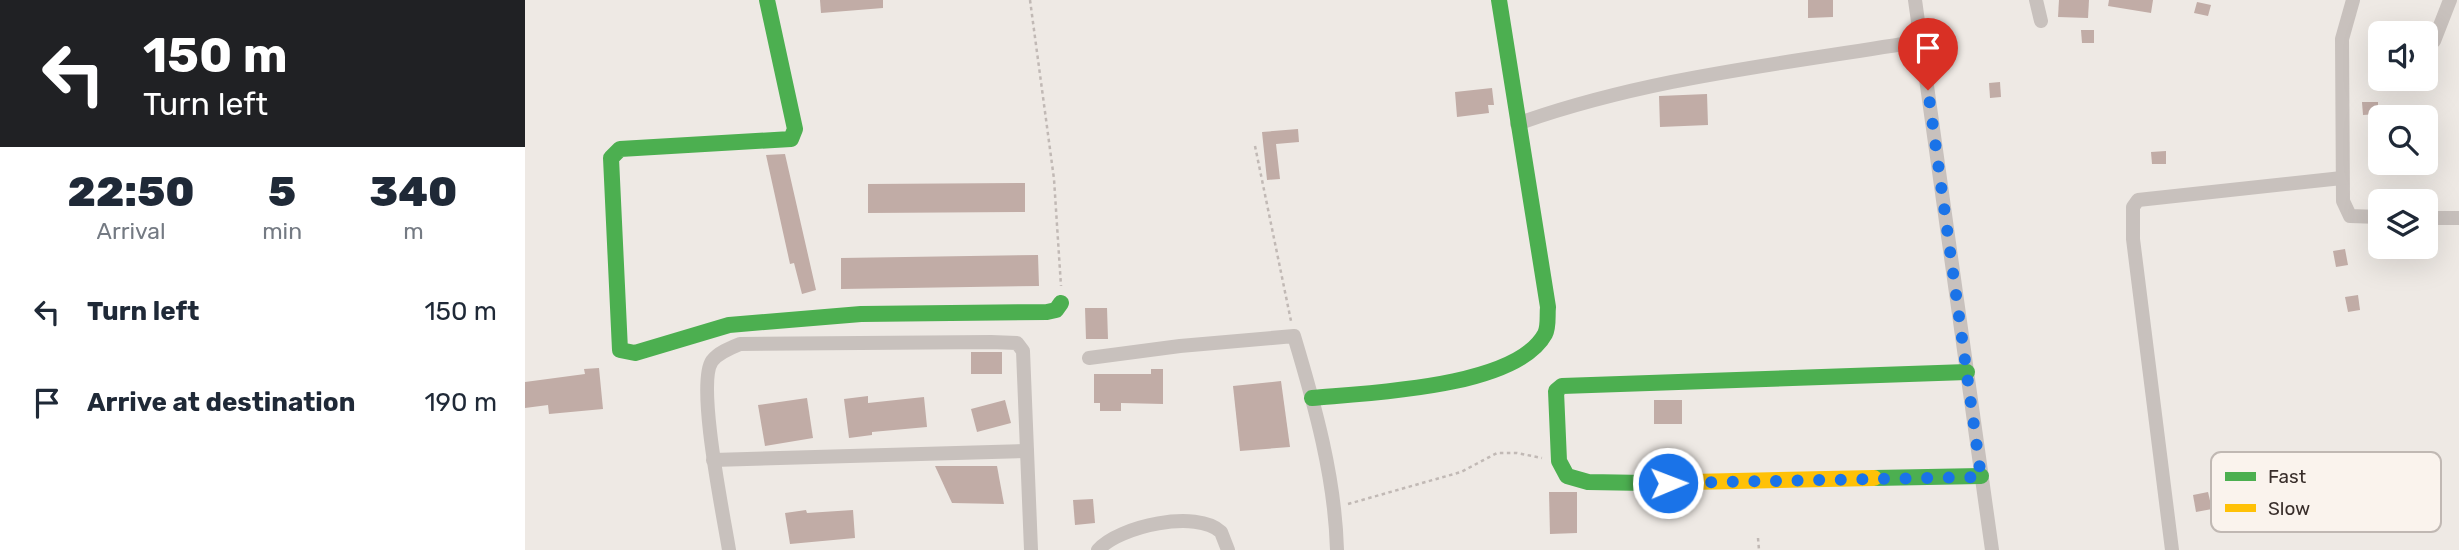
<!DOCTYPE html>
<style>
body{margin:0;font-family:Rubik,sans-serif;background:#f2f2f3;color:#1f2937;height:100vh;display:flex;flex-direction:column;font-size:26px;white-space:nowrap}
*{box-sizing:border-box;margin:0}
p{font-size:23px;color:#747a83}
.icon{flex:none;width:38px;height:38px;fill:none;stroke:currentColor;stroke-width:2;stroke-linecap:round;stroke-linejoin:round}
.map{position:relative;flex:1;overflow:hidden}
.drawer{display:flex;flex-direction:column;background:#fff;width:525px}
.drawer>*{flex:none}
.banner{background:#202124;color:#fff;overflow:hidden}
.controls{position:absolute;left:1843px;top:21px;display:grid;gap:14px}
.controls a{display:grid;place-items:center;width:70px;height:70px;border-radius:10px;background:#fff;box-shadow:0 7px 28px #0002;font-size:35px}
.pin{position:absolute;display:grid;place-items:center;width:60px;height:60px;color:#fff;margin:-72px -30px;border-radius:50% 50% 50% 0;rotate:-45deg;box-shadow:0 0 7px #0007}
.pin .icon{rotate:45deg}
.me{position:absolute;width:77px;margin:-38px;rotate:89deg;stroke-linejoin:round;filter:drop-shadow(0 0 5px #0008)}
.turn{display:flex;align-items:center;gap:24px;height:147px;padding:0 28px;font-size:32px}
.turn .icon{width:91px;height:91px;stroke-width:2.5}
.turn b{display:block;font-size:49px;line-height:60px}
.eta{display:flex;justify-content:space-evenly;align-items:center;height:119px;text-align:center}
.eta b{font-size:42px;font-weight:800;line-height:49px}
ul{padding:0;list-style:none}
li{display:flex;align-items:center;gap:21px;height:91px;padding:0 28px}
li div{flex:1}
li b{display:block;font-size:26px}
li em{font-style:normal}
main{display:flex;flex:1;min-height:0}
.map>svg:first-child{display:block}
.building{fill:#c1aca6}
.lines{fill:none;stroke-linecap:round;stroke-linejoin:round}
.path{stroke:#c1b9b5;stroke-width:2.5;stroke-dasharray:3.5 3.5;stroke-linecap:butt}
.street{stroke:#c8c1bd;stroke-width:14}
.fast{stroke:#4caf50;stroke-width:16}
.slow{stroke:#ffc107;stroke-width:16}
.route{stroke:#1a73e8;stroke-width:12;stroke-dasharray:0 21.6}
.key{fill:#faf3ed;stroke:#c0b8b3;stroke-width:2}
.key-label{font-size:19px;fill:#392e2b}
</style>
<main>
<section class="drawer">
<div class="banner">
<div class="turn"><svg class="icon" aria-label="left" viewBox="0 0 24 24"><path d="M17 20v-9H6M10 6l-5 5 5 5"/></svg><div><b>150 m</b>Turn left</div></div>
</div>
<div class="eta">
<div><b>22:50</b><p>Arrival</p></div>
<div><b>5</b><p>min</p></div>
<div><b>340</b><p>m</p></div>
</div>
<ul>
<li><svg class="icon" aria-label="left" viewBox="0 0 24 24"><path d="M17 20v-9H6M10 6l-5 5 5 5"/></svg><div><b>Turn left</b></div><em>150 m</em></li>
<li><svg class="icon" aria-label="arrive" viewBox="0 0 24 24"><path d="M6 21V4h12l-3 4 3 4H6"/></svg><div><b>Arrive at destination</b></div><em>190 m</em></li>
</ul>
</section>
<div class="map">
<svg width="1934" height="550" viewBox="0 0 1934 550">
<rect width="100%" height="100%" fill="#eee9e4"/>
<g class="building">
<polygon points="295,0 358,0 358,8 296,13"/>
<polygon points="1283,0 1308,0 1308,17 1283,18"/>
<polygon points="1534,0 1564,0 1563,18 1533,17"/>
<polygon points="1584,0 1628,0 1626,13 1583,6"/>
<polygon points="1672,2 1686,5 1683,16 1669,13"/>
<polygon points="1556,30 1569,30 1569,43 1557,43"/>
<polygon points="1475,82 1476,97 1465,98 1464,83"/>
<polygon points="967,88 969,105 963,105 964,113 932,117 930,92"/>
<polygon points="1182,94 1183,125 1135,127 1134,96"/>
<polygon points="1837,102 1853,102 1853,114 1838,115"/>
<polygon points="773,129 774,142 751,144 755,179 742,180 737,132"/>
<polygon points="1641,151 1641,164 1627,164 1626,152"/>
<polygon points="260,154 291,290 277,294 269,263 265,264 241,155"/>
<polygon points="500,183 500,212 343,213 343,184"/>
<polygon points="1820,249 1823,265 1811,267 1808,251"/>
<polygon points="513,255 514,286 316,289 316,258"/>
<polygon points="1833,295 1835,310 1823,312 1820,297"/>
<polygon points="560,308 582,308 583,339 561,339"/>
<rect x="446" y="352" width="31" height="22"/>
<polygon points="74,368 78,409 24,414 23,405 0,408 0,382 60,374 59,369"/>
<polygon points="626,369 638,369 638,404 596,403 596,411 575,411 575,403 569,403 569,374 626,374"/>
<polygon points="756,381 765,447 715,451 708,386"/>
<polygon points="343,396 343,403 399,397 402,427 347,432 347,435 324,438 319,399"/>
<polygon points="282,398 288,438 240,446 233,405"/>
<polygon points="480,400 486,423 452,432 446,409"/>
<rect x="1129" y="400" width="28" height="24"/>
<polygon points="410,466 472,466 479,504 427,503"/>
<polygon points="1024,492 1052,492 1052,533 1025,534"/>
<polygon points="1683,492 1687,509 1671,512 1668,495"/>
<polygon points="568,499 570,523 550,525 548,500"/>
<polygon points="281,510 282,513 328,510 330,538 265,544 260,513"/>
</g>
<g class="lines">
<g class="path">
<polyline points="505,0 529,179 536,286"/>
<polyline points="730,146 766,321"/>
<polyline points="823,504 936,472 972,453 992,453 1017,458"/>
<polyline points="1233,538 1234,550"/>
</g>
<g class="street">
<polyline points="1390,0 1467,550"/>
<polyline points="1511,0 1516,21"/>
<polyline points="1828,0 1817,39 1818,201 1825,216 1855,217"/>
<polyline points="1909,41 1925,0"/>
<path d="M992,124c131,-47 267,-60 404,-83"/>
<polyline points="1900,218 1934,218"/>
<path d="M564,358l91,-12 114,-10c21,70 41,141 43,214"/>
<polyline points="188,460 502,451"/>
<path d="M204,550c-5,-32 -33,-166 -17,-189 6,-8 18,-13 28,-17l251,-2 26,1 6,8 8,199"/>
<path d="M573,550c21,-24 99,-41 123,-18l7,18"/>
<polyline points="1647,550 1608,239 1608,207 1613,200 1817,178"/>
</g>
<g class="fast">
<polyline points="242,0 270,129 266,139 95,149 86,158 95,350 110,353 204,325 336,314 522,312 531,310 536,303"/>
<path d="M787,398c55,-5 204,-10 233,-64 4,-8 2,-19 3,-27l-49,-307"/>
<polyline points="1349,478 1456,476"/>
<polyline points="1121,483 1063,482 1042,476 1034,461 1031,391 1037,386 1442,372"/>
</g>
<polyline class="slow" points="1121,483 1349,478"/>
</g>
<g class="lines">
<polyline class="route" points="1143,483 1456,477 1403,90"/>
</g>
<rect x="1686" y="452" width="230" height="80" rx="10" class="key"/>
<rect x="1700" y="472" width="31" height="9" fill="#4caf50"/>
<rect x="1700" y="504" width="31" height="8" fill="#ffc107"/>
<g class="key-label">
<text x="1743" y="483">Fast</text>
<text x="1743" y="515">Slow</text>
</g>
</svg>
<div class="controls">
<a><svg class="icon" aria-label="sound" viewBox="0 0 24 24"><path d="M4 9h4l5-4v14l-5-4H4zM17 9q2 3 0 6"/></svg></a>
<a><svg class="icon" aria-label="search" viewBox="0 0 24 24"><circle cx="10" cy="10" r="6"/><path d="M15 15l6 6"/></svg></a>
<a><svg class="icon" aria-label="layers" viewBox="0 0 24 24"><path d="M12 4l9 5-9 5-9-5zM3 14l9 5 9-5"/></svg></a>
</div>
<div class="pin" style="left:1403px;top:90px;background:#d93025"><svg class="icon" aria-label="arrive" viewBox="0 0 24 24"><path d="M6 21V4h12l-3 4 3 4H6"/></svg></div>
<svg class="me" style="left:1143px;top:483px" viewBox="-20 -20 40 40"><circle r="17" fill="#1a73e8" stroke="#fff" stroke-width="3"/><path d="M0-11L8 9 0 5-8 9z" fill="#fff"/></svg>
</div>
</main>
